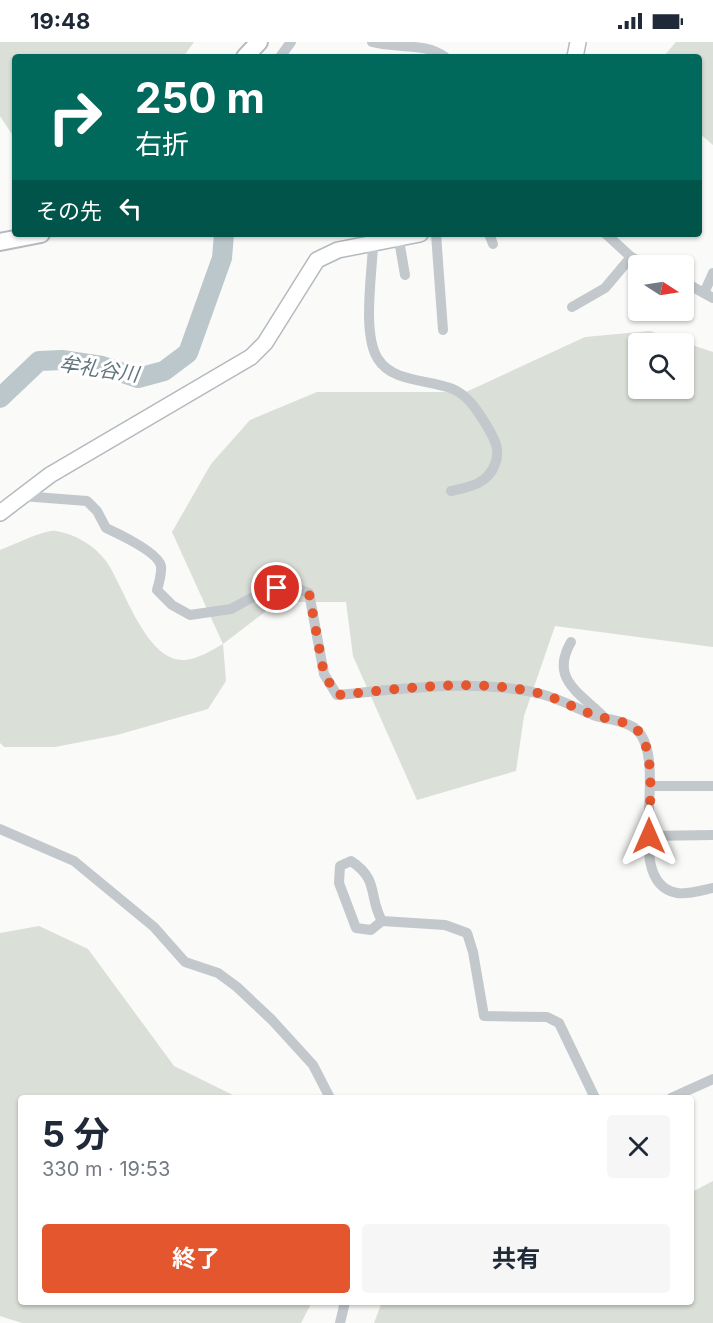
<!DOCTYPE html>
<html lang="ja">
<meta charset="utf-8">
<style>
body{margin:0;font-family:Inter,"Noto Sans JP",sans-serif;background:#f6f6f7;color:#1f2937;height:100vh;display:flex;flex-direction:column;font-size:22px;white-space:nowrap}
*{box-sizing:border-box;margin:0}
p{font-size:20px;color:#747a83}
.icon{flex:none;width:33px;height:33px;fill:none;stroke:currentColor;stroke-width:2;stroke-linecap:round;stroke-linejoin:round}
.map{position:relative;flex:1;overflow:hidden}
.details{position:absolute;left:18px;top:1053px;width:676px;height:210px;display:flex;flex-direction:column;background:#fff;border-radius:6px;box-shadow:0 2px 4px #0004}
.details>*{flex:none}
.top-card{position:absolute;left:12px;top:12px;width:690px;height:183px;border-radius:6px;box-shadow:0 2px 4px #0004;background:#00695c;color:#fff;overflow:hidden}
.needle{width:39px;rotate:102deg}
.fabs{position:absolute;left:628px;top:213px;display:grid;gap:12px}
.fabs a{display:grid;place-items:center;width:66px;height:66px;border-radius:6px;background:#fff;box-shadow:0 2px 4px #0004;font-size:30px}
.pin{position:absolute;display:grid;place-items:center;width:51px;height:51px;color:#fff;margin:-26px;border:3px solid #fff;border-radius:50%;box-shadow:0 2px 6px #0007}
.me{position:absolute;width:66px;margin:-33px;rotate:0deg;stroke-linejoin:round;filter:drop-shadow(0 0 4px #0008)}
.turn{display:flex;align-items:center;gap:21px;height:126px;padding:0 24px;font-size:27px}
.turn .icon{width:78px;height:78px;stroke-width:2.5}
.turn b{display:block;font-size:42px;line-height:51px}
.then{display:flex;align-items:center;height:57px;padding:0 24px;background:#0003;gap:12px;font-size:22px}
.round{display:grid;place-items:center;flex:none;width:63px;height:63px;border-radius:6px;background:#f6f6f7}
.summary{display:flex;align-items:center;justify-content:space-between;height:102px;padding:0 24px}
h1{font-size:36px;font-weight:700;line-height:45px}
.button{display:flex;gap:12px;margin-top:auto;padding:12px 24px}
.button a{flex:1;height:69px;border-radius:6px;background:#e4572e;color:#fff;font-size:24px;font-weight:700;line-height:69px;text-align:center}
.button a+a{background:#f6f6f7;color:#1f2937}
.status{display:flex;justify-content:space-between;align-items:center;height:42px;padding:0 30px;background:#fff;direction:ltr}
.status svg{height:16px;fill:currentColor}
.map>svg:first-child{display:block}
.green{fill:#dadfd7;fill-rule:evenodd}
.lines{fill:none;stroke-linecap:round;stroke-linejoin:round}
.river{stroke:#bbc7cb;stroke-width:20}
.secondary-casing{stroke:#b3babf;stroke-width:18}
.primary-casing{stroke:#b5babe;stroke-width:20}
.street{stroke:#c3c8cc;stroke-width:10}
.secondary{stroke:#fff;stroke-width:15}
.primary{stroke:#fff;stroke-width:16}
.route{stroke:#e4572e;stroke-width:10;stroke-dasharray:0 18}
.labels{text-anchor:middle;stroke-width:6;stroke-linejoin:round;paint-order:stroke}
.water-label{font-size:20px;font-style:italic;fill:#60757c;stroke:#fff}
</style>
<div class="status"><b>19:48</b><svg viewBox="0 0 49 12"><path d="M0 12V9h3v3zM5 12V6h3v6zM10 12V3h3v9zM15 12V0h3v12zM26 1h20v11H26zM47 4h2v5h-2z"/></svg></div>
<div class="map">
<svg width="713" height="1281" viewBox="0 0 713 1281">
<rect width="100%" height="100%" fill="#fafaf8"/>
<g class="green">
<polygon points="0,0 194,0 183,15 15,15 15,97 0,74"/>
<polygon points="676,0 713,0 713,103 699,91 699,15 663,15"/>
<path d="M650,289l63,21v295l-158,-21 -31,90 -8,55 -99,29 -64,-144 -7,-54h-68l-55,42 3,37 -18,28 -91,26 -62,12h-51l-4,-4v-193c12,-4 45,-21 56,-19 19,3 38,14 50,30 18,25 40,102 79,99 13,-1 27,-10 38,-16l-51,-112 39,-68 39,-44 67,-28h149l119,-55zM639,302h45v44h-45z"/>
<polygon points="39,884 88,907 174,1024 239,1056 21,1056 21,1260 312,1260 301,1281 22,1281 0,1274 0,891"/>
<polygon points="713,1139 713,1281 374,1281 382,1260 692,1260 692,1150"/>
</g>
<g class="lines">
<polyline class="river" points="0,356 39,319 62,318 102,324 138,336 164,329 188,311 222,216 224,192"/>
<g class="secondary-casing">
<g id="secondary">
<polyline points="575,15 578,0"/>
<polyline points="0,471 50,433 251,315 265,301 317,218 338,208 420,192"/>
</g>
</g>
<g class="primary-casing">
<g id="primary">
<polyline points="245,15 259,0"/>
<polyline points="0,200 41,192"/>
</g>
</g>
<g class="street">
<path d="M372,0c25,7 53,0 73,15"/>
<polyline points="280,15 291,0"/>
<polyline points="436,192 443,288"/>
<polyline points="489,192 493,202"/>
<polyline points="606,192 631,215 649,224"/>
<polyline points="399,198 405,233"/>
<path d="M373,203c-1,29 -11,90 5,114 15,24 51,20 75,30 16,7 25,23 34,37 7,12 14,24 8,38 -7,20 -26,23 -44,27"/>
<polyline points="684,240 713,256"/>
<polyline points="704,251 713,231"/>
<polyline points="572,265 605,246 631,215"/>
<path d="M22,454l65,5 10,10 9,17c13,6 52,24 55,38 1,7 -2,17 -4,24l15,15 18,10 41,-6 33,-18 26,-5 19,7 15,81 13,21c66,-6 139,-17 204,-1 20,5 36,15 55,22 13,4 33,5 42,15 32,35 -17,152 39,162 10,2 26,-3 36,-5"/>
<path d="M571,600c-21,36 7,50 31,73"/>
<polyline points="650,744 713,744"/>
<polyline points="0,787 74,819 154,885 185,920 218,931 237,945 272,978 313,1023 330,1056"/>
<polyline points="649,794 713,793"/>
<path d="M382,879c-14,-24 -2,-41 -31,-60l-11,5 -1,17 17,45 15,2 11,-9 63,4 22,8 6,19 11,64 63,1 12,6 36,75"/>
<polyline points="671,1056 713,1037"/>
<polyline points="340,1281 345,1260"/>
</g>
<use href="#secondary" class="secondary"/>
<use href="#primary" class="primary"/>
</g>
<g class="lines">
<path class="route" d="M277,546l13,-2 19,7 15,81 13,21c66,-6 140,-18 205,-1 19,6 36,16 55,22 13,4 33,5 42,16 17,22 10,77 10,104"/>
</g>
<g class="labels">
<g class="water-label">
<text transform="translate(99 327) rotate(8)" y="7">牟礼谷川</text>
</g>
</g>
</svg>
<div class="fabs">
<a><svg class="needle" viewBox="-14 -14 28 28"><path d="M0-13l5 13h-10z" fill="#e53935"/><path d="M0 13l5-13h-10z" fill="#747a83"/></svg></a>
<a><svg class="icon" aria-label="search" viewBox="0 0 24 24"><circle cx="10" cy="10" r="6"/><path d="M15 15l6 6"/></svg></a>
</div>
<div class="pin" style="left:277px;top:546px;background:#d93025"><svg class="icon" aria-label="arrive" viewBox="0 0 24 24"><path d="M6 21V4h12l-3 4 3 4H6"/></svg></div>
<svg class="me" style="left:649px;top:794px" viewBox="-20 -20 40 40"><path d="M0-17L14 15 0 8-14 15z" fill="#e4572e" stroke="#fff" stroke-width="4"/></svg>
<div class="top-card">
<div class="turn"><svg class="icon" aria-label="right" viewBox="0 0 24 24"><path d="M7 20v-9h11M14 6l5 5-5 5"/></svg><div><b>250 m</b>右折</div></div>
<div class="then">その先<svg class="icon" aria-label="left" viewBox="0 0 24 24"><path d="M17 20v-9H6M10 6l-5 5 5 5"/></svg></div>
</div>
<section class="details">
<div class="summary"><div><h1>5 分</h1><p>330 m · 19:53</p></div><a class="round"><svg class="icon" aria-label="close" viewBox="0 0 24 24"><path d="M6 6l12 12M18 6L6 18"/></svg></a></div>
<div class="button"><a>終了</a><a>共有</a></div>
</section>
</div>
